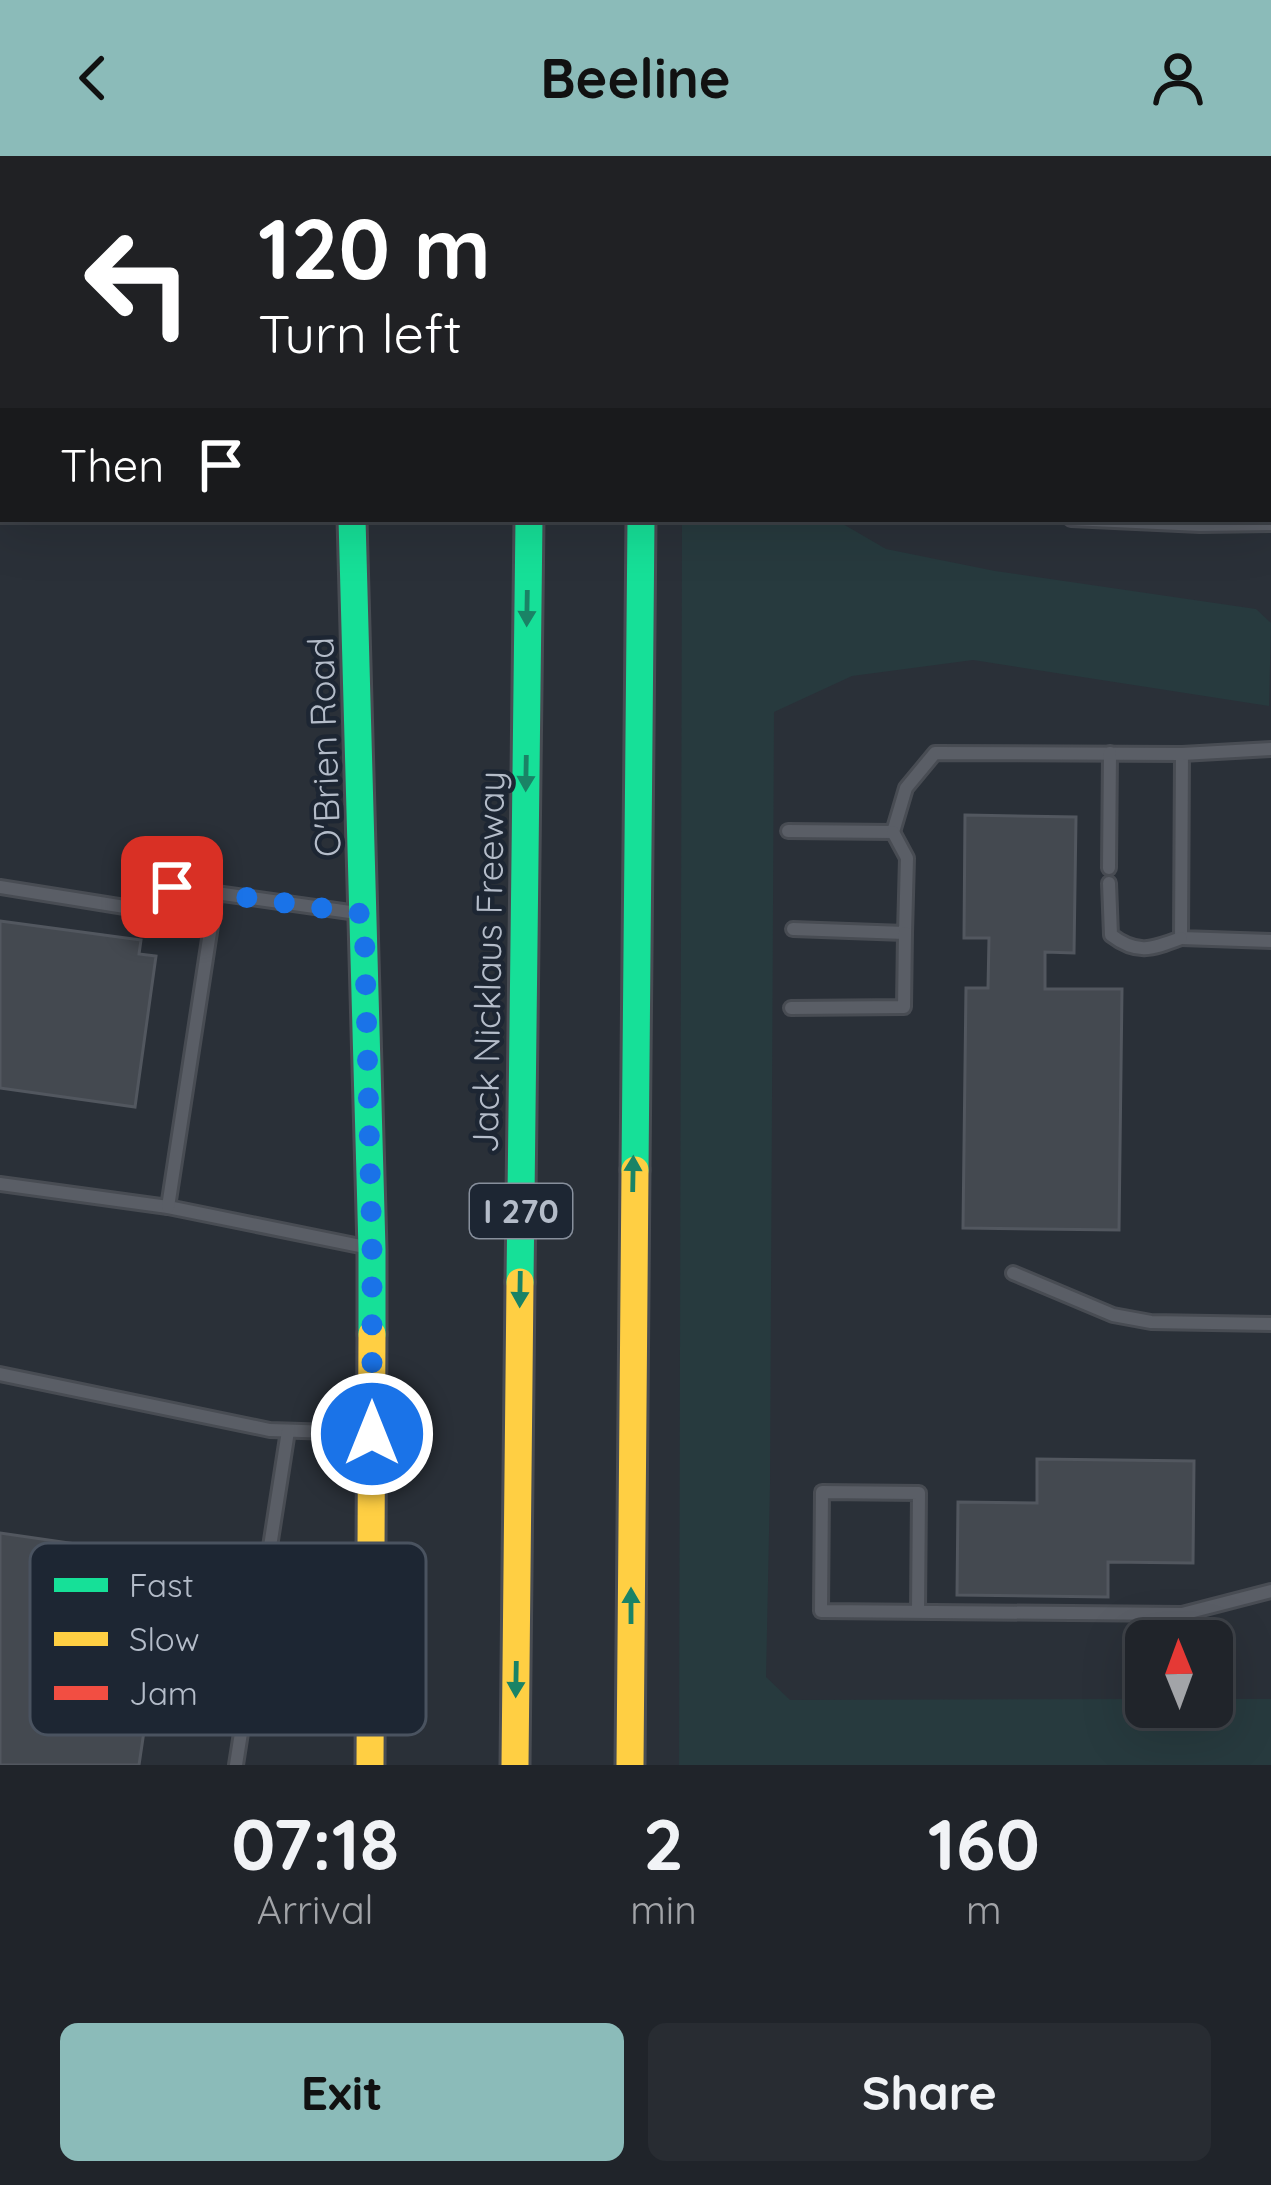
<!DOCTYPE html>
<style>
body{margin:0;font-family:Quicksand,sans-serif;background:#282c32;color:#f1f3f6;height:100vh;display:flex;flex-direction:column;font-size:45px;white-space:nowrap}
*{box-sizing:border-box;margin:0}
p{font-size:39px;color:#a2a4a8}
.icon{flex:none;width:66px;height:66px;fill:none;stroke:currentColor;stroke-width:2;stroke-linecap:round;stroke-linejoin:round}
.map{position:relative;height:1609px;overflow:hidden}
.sheet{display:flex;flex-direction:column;background:#20242a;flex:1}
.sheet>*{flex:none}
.banner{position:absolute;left:0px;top:0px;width:1272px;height:366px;box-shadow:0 12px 48px #0002,0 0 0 3px #3d4147;background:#202124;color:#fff;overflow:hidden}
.needle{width:78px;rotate:359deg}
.tools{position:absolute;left:1125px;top:1464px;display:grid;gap:24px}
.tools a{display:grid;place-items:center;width:108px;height:108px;border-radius:18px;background:#20242a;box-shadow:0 12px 48px #0002,0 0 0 3px #3d4147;font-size:60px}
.pin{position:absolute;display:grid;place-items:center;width:102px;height:102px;color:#fff;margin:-51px;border-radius:24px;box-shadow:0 6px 18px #0006}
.me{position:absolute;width:132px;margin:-66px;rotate:0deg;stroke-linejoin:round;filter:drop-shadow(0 0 9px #0008)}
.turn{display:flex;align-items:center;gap:42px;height:252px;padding:0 60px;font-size:54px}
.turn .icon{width:156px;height:156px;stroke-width:2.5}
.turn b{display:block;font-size:84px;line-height:102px}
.then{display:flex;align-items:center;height:114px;padding:0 60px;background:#0003;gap:24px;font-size:45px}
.eta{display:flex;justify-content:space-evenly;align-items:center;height:204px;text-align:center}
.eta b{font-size:72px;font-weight:800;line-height:84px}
.cta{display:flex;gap:24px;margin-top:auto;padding:24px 60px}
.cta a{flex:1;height:138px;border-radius:18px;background:#8bbbb9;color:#111;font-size:48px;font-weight:800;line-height:138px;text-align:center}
.cta a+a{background:#282c32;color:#f1f3f6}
header{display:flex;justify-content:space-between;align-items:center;height:156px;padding:0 60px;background:#8bbbb9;color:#111;font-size:54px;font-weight:800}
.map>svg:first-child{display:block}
.green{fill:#273a3e}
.building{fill:#444950;stroke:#52575f;stroke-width:3}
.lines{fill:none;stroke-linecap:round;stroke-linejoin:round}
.lane-casing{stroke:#484c53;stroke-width:18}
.street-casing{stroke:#484c53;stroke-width:30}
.fast-casing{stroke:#484c53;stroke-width:33}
.slow-casing{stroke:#484c53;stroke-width:33}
.jam-casing{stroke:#484c53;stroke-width:33}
.lane{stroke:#5a5e66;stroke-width:12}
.street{stroke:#5a5e66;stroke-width:24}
.fast{stroke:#16e098;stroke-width:27}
.slow{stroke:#ffcf43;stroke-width:27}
.jam{stroke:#f24e42;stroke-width:27}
.oneway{fill:#1a8366}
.route{stroke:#1a73e8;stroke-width:21;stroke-dasharray:0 37.8}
.labels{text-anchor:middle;stroke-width:9;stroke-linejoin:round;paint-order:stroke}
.shield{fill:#1d2633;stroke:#878f9c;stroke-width:3}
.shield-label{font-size:33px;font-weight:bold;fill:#b4bcc9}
.street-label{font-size:36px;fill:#b4bcc9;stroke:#1d2633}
.key{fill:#1d2633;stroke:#4a5360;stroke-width:3}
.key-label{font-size:33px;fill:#b4bcc9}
</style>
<header><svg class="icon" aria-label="back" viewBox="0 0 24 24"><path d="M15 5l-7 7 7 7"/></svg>Beeline<svg class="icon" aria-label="person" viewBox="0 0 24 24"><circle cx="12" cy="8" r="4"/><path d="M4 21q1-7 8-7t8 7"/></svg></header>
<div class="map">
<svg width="1271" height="1609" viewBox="0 0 1271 1609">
<rect width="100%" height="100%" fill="#2a3038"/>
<polygon class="green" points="682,363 840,363 843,368 886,393 995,415 1256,453 1271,467 1269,550 973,504 852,520 774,556 770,1329 766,1521 790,1544 1146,1543 1146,1551 1212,1551 1212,1543 1271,1543 1271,1609 679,1609"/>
<g class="building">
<rect x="104" y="0" width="133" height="3"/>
<polygon points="965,659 1076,661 1074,797 1045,796 1045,833 1122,833 1119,1074 963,1072 966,832 988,832 989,782 964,782"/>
<polygon points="0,765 141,784 139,798 156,800 135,951 0,932"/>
<polygon points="1037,1303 1194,1305 1193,1407 1108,1406 1108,1441 957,1439 958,1346 1037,1347"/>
<polygon points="0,1377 173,1402 171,1433 235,1440 220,1564 147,1555 139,1609 0,1609"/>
</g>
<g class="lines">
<g class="lane-casing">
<g id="lane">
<polyline points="285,0 285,3"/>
<polyline points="1269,135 1271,135"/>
<polyline points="1071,363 1200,369 1271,368"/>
<polyline points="1182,598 1181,782 1271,785"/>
<polyline points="788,675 893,676 906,632 935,597 1182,598 1271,593"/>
<polyline points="1109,712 1110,597"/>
<path d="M1109,727l2,52c26,20 41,14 70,3"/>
<polyline points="0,731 131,752 172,731 216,737"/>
<polyline points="793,773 905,777 907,702 893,676"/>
<polyline points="791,852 904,851 905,777"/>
<polyline points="0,1028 168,1051 365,1091"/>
<polyline points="168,1051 216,737 357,757"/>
<polyline points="1013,1117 1113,1159 1151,1166 1271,1168"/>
<polyline points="0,1218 270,1274 365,1277"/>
<polyline points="918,1456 919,1337 822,1336 821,1455 1182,1458 1271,1435"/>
<polyline points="236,1609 288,1275"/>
</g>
</g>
<g class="street-casing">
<polyline id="street" points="339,0 339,3"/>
</g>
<g class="fast-casing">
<g id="fast">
<polyline points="645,0 645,3"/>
<polyline points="352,363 372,1093 372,1178"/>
<polyline points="635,1014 641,363"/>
<polyline points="520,1126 529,363"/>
</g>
</g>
<g class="slow-casing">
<g id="slow">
<polyline points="370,1609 372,1178"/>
<polyline points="515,1609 520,1126"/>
<polyline points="630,1609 635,1014"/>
</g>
</g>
<g class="jam-casing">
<polyline id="jam" points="533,0 533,3"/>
</g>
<use href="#lane" class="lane"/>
<use href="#street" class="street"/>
<use href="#fast" class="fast"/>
<use href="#slow" class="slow"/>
<use href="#jam" class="jam"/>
</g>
<defs><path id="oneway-solid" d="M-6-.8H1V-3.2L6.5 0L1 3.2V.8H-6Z" transform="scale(3)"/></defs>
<g class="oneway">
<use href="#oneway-solid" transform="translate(527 452) rotate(91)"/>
<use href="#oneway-solid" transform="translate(526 617) rotate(91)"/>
<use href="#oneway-solid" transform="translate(633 1018) rotate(-89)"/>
<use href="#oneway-solid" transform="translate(520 1133) rotate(91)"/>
<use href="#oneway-solid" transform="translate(631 1450) rotate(-90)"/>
<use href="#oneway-solid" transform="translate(516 1523) rotate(91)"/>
</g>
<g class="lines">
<polyline class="route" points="172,731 364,758 372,1093 372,1278"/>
</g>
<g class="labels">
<rect class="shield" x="470" y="1028" width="102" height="54" rx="9"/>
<g class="shield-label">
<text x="521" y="1067">I 270</text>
</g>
<g class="street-label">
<text transform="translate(324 591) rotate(-92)" y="13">O'Brien Road</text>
<text transform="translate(488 806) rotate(-89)" y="13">Jack Nicklaus Freeway</text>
</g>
</g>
<rect x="30" y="1387" width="396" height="192" rx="18" class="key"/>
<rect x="54" y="1422" width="54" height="14" fill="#16e098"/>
<rect x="54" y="1476" width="54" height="14" fill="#ffcf43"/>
<rect x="54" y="1530" width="54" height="14" fill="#f24e42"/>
<g class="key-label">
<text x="129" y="1441">Fast</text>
<text x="129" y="1495">Slow</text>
<text x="129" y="1549">Jam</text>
</g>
</svg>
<div class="tools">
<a><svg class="needle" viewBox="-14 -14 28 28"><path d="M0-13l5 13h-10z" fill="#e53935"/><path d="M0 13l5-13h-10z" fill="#a2a4a8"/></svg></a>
</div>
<div class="pin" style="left:172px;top:731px;background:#d93025"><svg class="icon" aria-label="arrive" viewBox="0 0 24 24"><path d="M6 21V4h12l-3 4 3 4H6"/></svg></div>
<svg class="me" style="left:372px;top:1278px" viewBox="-20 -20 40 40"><circle r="17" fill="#1a73e8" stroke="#fff" stroke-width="3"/><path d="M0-11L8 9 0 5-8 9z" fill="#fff"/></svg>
<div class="banner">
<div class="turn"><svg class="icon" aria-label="left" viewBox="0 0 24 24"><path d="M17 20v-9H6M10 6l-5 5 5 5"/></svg><div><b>120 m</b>Turn left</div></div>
<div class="then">Then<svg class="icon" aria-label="arrive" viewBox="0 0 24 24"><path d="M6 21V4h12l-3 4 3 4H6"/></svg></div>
</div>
</div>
<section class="sheet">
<div class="eta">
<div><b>07:18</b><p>Arrival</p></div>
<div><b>2</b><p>min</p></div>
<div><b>160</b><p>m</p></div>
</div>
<div class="cta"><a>Exit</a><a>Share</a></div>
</section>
